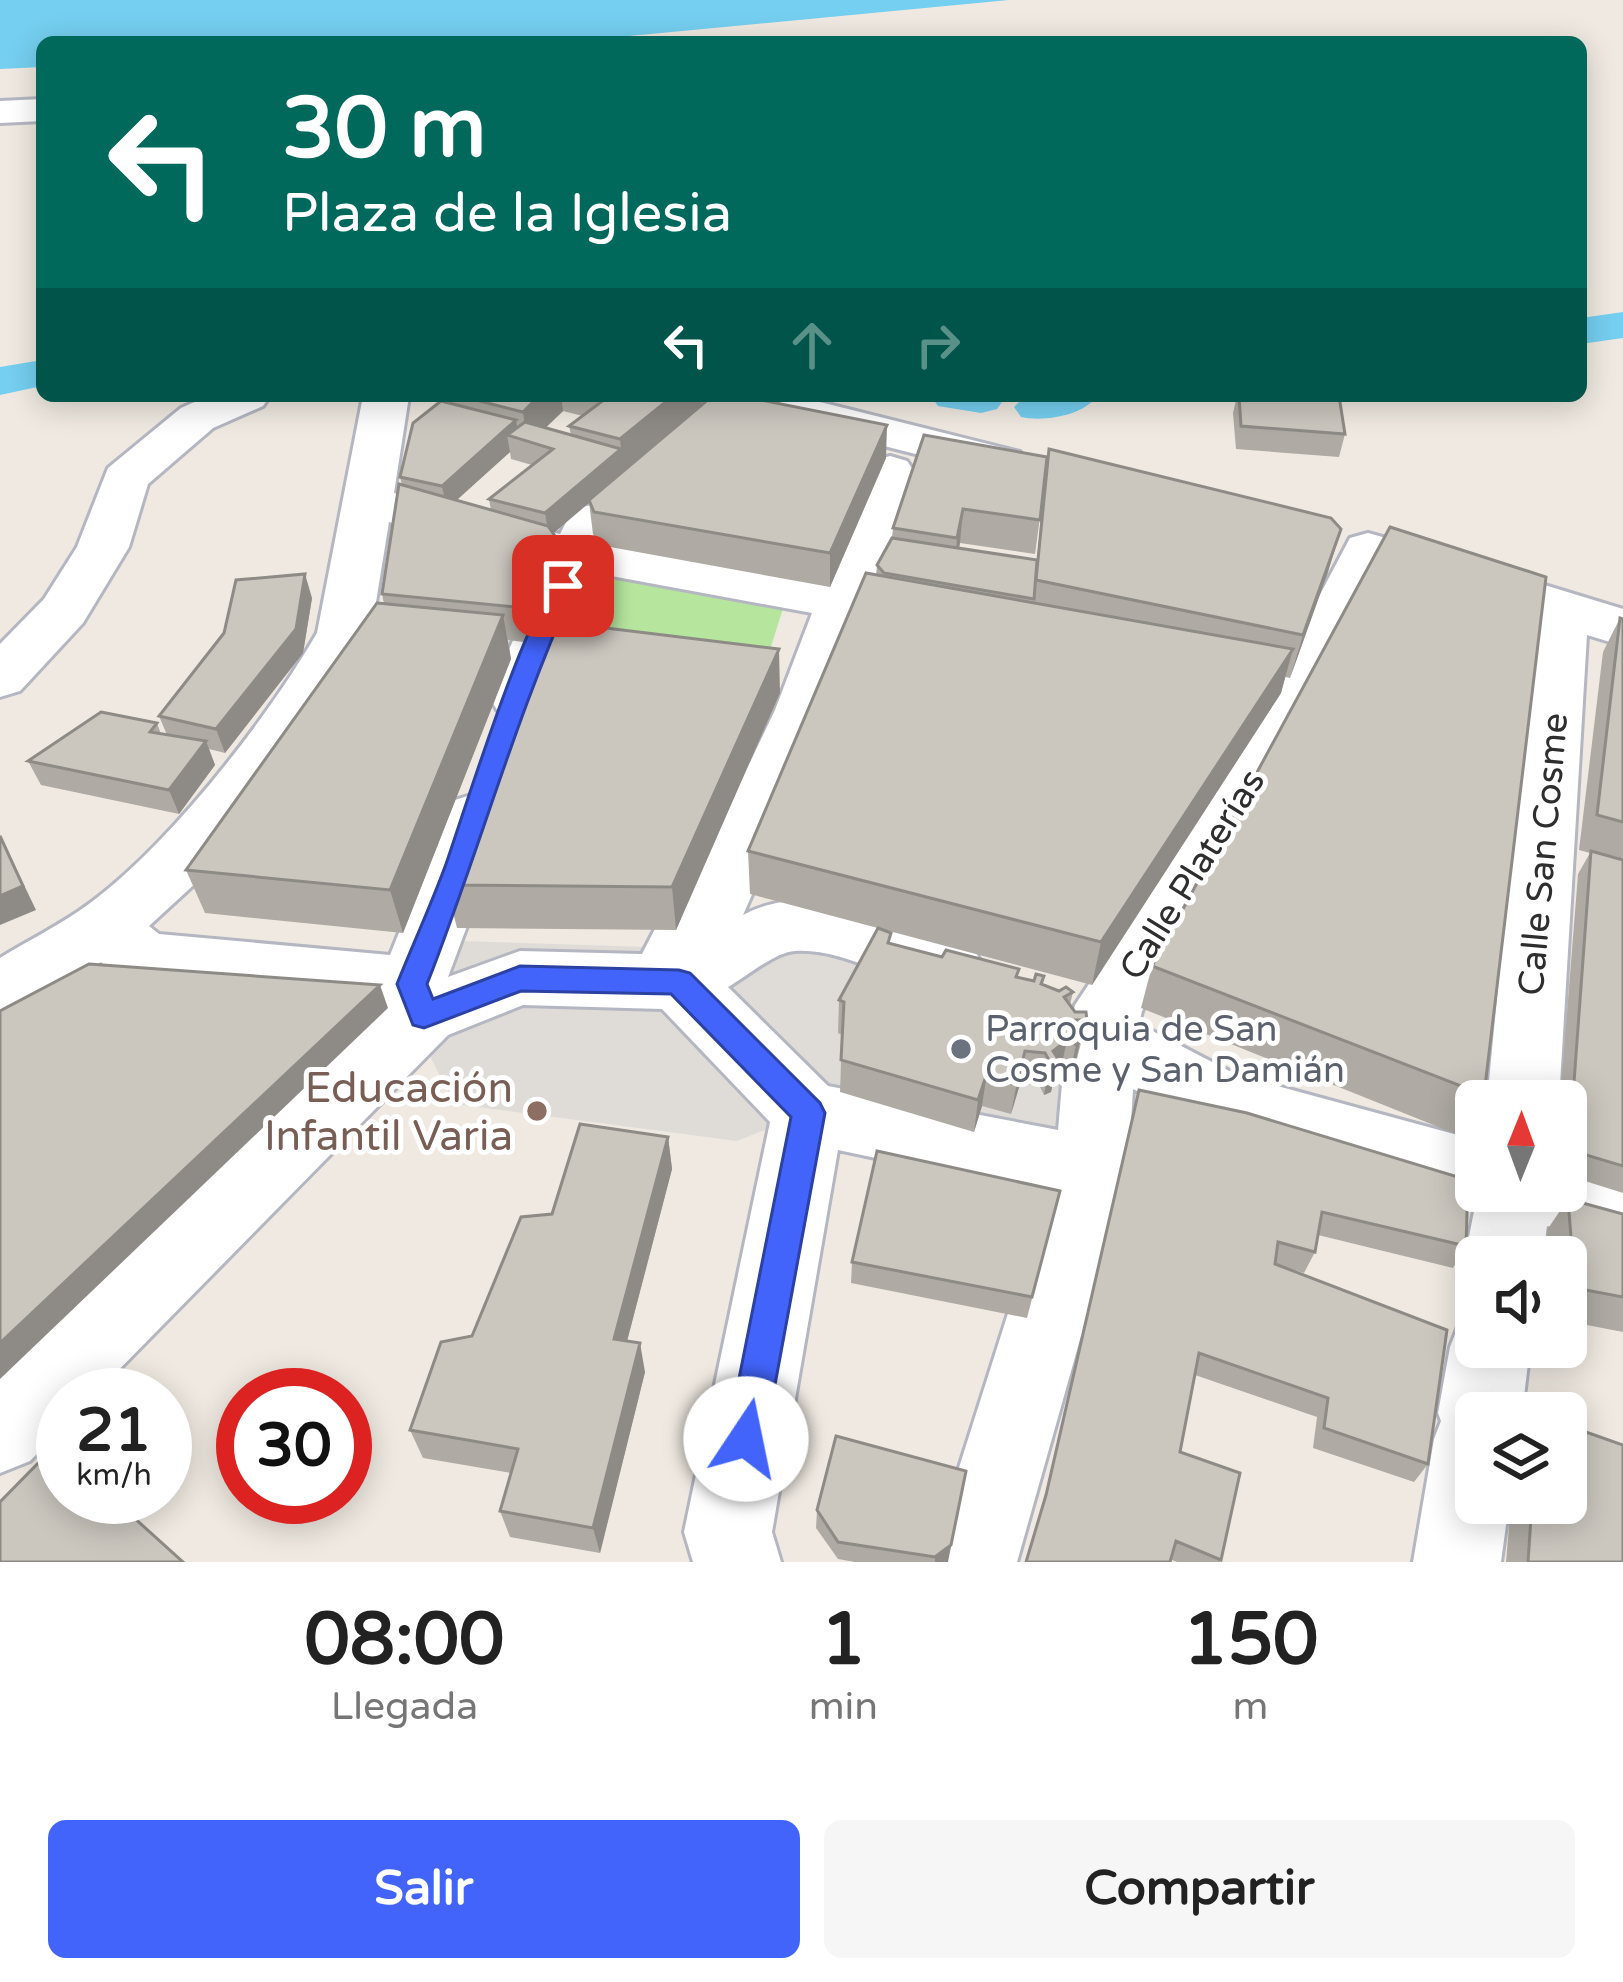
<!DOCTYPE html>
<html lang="es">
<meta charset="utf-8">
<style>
body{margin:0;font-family:"Varela Round",sans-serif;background:#f6f6f6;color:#222;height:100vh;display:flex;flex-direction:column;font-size:45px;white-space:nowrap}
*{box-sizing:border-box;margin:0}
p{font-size:39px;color:#767676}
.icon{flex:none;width:66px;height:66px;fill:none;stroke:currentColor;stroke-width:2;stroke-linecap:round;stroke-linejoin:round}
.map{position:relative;height:1562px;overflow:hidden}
.panel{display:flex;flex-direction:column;background:#fff;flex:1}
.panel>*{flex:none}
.guide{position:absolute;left:36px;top:36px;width:1551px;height:366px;border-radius:18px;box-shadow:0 6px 30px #0003;background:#00695c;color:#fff;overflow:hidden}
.needle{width:78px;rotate:1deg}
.fabs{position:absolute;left:1455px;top:1080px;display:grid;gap:24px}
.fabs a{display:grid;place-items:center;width:132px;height:132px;border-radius:18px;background:#fff;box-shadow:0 6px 30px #0003;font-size:60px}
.speed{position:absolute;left:36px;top:1368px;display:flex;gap:24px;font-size:60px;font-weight:700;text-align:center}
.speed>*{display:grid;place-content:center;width:156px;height:156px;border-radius:50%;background:#fff;box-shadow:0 6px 30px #0003;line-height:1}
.speed small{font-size:30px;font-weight:400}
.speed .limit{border:18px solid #d22;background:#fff;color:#111}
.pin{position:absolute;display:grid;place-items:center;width:102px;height:102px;color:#fff;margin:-51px;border-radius:24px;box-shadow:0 6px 18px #0006}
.me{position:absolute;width:132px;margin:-66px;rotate:11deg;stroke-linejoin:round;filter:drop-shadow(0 0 9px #0008)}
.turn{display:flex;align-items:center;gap:42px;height:252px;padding:0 48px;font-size:54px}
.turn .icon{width:156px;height:156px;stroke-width:2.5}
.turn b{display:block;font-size:84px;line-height:102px}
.lanes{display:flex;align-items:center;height:114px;padding:0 48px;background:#0003;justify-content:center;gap:60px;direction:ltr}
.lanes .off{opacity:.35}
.eta{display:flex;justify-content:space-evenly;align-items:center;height:204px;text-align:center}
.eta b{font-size:72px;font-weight:700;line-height:84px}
.cta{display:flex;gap:24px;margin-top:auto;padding:24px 48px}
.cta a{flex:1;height:138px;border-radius:18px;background:#4264fb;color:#fff;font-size:48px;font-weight:700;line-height:138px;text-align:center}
.cta a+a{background:#f6f6f6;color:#222}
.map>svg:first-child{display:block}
.green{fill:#b6e59e}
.plaza{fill:#dfdcd8}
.water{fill:#75cff0}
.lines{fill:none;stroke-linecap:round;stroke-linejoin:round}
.canal{fill:#75cff0;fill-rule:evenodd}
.minor-casing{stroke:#b4b7c1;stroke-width:6}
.minor{fill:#fff;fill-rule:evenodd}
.wall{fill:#afaba4;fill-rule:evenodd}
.shaded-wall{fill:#8e8b86}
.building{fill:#cbc7bf;stroke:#8e8b86;stroke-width:3}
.route{fill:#4264fb;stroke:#2b41a3;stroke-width:3}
.worship-dot{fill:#6b7280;stroke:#fff;stroke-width:4.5}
.education-dot{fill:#8d6e63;stroke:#fff;stroke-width:4.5}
.labels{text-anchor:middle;stroke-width:10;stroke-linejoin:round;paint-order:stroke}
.street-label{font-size:36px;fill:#2e2e2e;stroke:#fff}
.worship-label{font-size:36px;fill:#5b616d;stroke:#fff;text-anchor:start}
.near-education-label{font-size:42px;fill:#785e54;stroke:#fff;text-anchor:end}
</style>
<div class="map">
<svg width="1623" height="1562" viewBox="0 0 1623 1562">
<rect width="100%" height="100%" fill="#efe9e1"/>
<polygon class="green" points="567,566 788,593 766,662 535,633"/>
<polygon class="plaza" points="846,932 1087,1009 1091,1170 808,1113 737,1141 454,1104 420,1036 432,940 678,948"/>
<polygon class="water" points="0,0 1009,0 566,42 42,42 42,67 0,69"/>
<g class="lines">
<g class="canal">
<polygon points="1623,312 1623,338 1581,344 1581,318"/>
<polygon points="42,360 42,386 0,395 0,367"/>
<polygon points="931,396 1002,396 1004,399 997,409 981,413 938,406"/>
<path d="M1025,396h72c-14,20 -54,26 -76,21l-7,-10z"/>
</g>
<g class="minor-casing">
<g id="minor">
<polygon points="42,99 42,121 0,123 0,101"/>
<polygon points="208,396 270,396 263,406 213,428 148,484 129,547 83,623 20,691 0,697 0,644 44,599 77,547 108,468 181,408"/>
<path d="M363,396h46l-15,97 166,41 13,-25 18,-4 18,4 7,11 -9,23 217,38 49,-120 17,-5 17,5 7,10 -40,119 76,15 8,12 -8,12 -19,5 -68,-12 -30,88 -90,205c68,-37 160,6 229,29l9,19 -9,19c-57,19 -117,-35 -177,-31 -20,1 -49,26 -67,36l100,99 230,44 8,-92 9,-33 134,-201 141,-266 18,-5 18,5 8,11 -130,267 -122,195 -3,13 98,51 239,65v51h90v-28l57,14v70l-76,-21 -4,31h-67v24l-11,-24 10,-51 -254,-74 -88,-43 -5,81 -111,392h-88l117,-368 -208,-44 -66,382 9,30h-88l-9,-30 86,-410 -108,-113 -139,-4 -75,30 -354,360h-31v32l-33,34 -30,12v-100l385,-364 -242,-23 -24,-8 -18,-16 -77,49 -24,9v-62c26,-16 54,-30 79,-47 84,-57 187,-190 238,-278zM389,522l158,40 -58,134 8,14 20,5 20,-5 8,-14 50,-123 217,40 -37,97 -93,195 -27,24 -13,25 -122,-3 -72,26 60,-161 -9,-16 -22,-7 -22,7 -9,16 -56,139 -231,-21 -10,-8 62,-57 137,-193 23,-43z"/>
<polygon points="718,396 796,396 1020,452 1027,462 1020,472 1003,476 725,406"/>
<polygon points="1463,560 1623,609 1623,646 1587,635 1559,1101 1487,1101 1534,618 1444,589 1437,577 1444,565"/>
<polygon points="1476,1313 1476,1347 1530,1347 1522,1413 1476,1413 1476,1503 1509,1503 1501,1562 1413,1562 1434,1439 1441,1421 1438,1413 1450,1347 1461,1319"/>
</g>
</g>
<use href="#minor" class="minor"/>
</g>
<g class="wall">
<path d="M440,396h261l1,8 184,54 -56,129 -231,-42 -6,-11 -4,-32 -36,31 4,6 5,34 -20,47 238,73 -104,237 -219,-2 -11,-43 85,-242 -23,-3 3,19 -108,274 -198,-20 -19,-43 198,-266 -2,-10 20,-109 -2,-8 41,-76zM563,411l20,5 -14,10 2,9 -26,-7zM510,452l1,7 21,6 -43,34 2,11 -35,-10z"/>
<polygon points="1237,396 1339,396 1345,434 1339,457 1236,449 1233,413"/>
<path d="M924,435l404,137 -38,106 -5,-1 -4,16 -189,292 -342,-91 -2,-43 128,-276 1,-10 15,-27 1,-10zM1043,495l-6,65 -78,-12 1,-5 75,11z"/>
<polygon points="312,598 303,653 225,753 209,749 215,765 179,814 41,785 28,761 157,723 161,734 167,735 159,716"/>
<polygon points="1620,618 1623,619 1623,1193 1566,1175 1566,1101 1560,1101 1578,874 1590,853 1579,850 1603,652"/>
<polygon points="891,944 1017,977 1034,981 1044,976 1043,984 1059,991 1073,992 1070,1005 1075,1012 1087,1020 1073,1074 1069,1078 1060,1073 1054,1078 1051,1092 1044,1095 1039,1085 1020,1084 1011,1114 982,1106 974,1132 840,1092 842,1035 838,1033 839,1000"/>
<polygon points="1152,966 1484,1095 1480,1101 1476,1101 1476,1109 1461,1136 1141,1008"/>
<polygon points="1139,1090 1466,1246 1453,1268 1318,1235 1315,1252 1304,1273 1284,1267 1428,1464 1414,1482 1313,1448 1317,1417 1195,1375 1180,1452 1221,1560 1220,1562 1177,1562 1042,1509"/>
<polygon points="668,1137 672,1169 627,1341 645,1372 600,1553 510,1537 500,1511 511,1473 423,1458 410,1430 552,1214"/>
<polygon points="1060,1191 1027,1318 851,1283 852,1262"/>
<polygon points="1568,1199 1623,1214 1623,1332 1566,1321 1566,1257 1549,1257 1547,1230"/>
<polygon points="1511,1503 1566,1503 1623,1562 1506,1562"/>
<polygon points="817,1510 948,1562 855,1562 838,1559 816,1528"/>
</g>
<g class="shaded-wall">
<polygon points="539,396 561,396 563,411 531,442 527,441 523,412"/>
<polygon points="673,396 701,396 702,407 549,537 545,513 621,449 620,439"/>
<polygon points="516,420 519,439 507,435 510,452 447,509 442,486"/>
<polygon points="887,425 886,458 830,587 830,553"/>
<polygon points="963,509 960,543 954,572 957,538"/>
<polygon points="1341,529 1328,572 1290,678 1303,635"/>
<polygon points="557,539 562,573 532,643 526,608"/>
<polygon points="305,574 312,598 303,653 225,753 216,729"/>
<polygon points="503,615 511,659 403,933 390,890"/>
<polygon points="779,649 780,693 676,930 672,887"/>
<polygon points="1293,649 1281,693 1092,985 1101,942"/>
<polygon points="206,741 215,765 179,814 169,790"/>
<polygon points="0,835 36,910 0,925"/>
<polygon points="380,985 388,1008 0,1379 0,1343"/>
<polygon points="1067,1040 1060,1073 1054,1078 1051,1092 1044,1095 1053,1051"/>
<polygon points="1080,1041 1073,1074 1069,1078 1076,1045"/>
<polygon points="1025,1051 1020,1084 1011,1114 1017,1082"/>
<polygon points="987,1073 982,1106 974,1132 978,1100"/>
<polygon points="668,1137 672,1169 620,1368 614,1339"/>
<polygon points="640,1343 645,1372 600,1553 593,1528"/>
<polygon points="966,1471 948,1562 935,1562 935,1557"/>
</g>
<g class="building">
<polygon points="460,396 539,396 523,412"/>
<polygon points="609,396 673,396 620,439 569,426"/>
<polygon points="741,396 887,425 830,553 594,512 589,500 711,397"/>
<polygon points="1239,396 1339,396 1345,434 1241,426"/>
<polygon points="441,401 516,420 442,486 400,477 413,423"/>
<polygon points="525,422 621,449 545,513 489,499 553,449 507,435"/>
<polygon points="924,435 1047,457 1040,520 963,509 957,538 893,528"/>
<polygon points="1049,449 1331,518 1341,529 1303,635 1036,580"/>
<polygon points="399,484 548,526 557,539 526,608 382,594"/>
<polygon points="1390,527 1546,577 1484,1095 1152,966"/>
<polygon points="892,538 1037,560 1034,599 884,573 877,565"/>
<polygon points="866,573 1293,649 1101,942 748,851"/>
<polygon points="305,574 296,629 216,729 159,716 224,633 236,580"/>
<polygon points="377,603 503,615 390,890 186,870"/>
<polygon points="1620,618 1623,619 1623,822 1597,815"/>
<polygon points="540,620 779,649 672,887 446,885"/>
<polygon points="101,712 157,723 150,732 206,741 169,790 28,761"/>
<polygon points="0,836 23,886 0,896"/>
<polygon points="1591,851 1623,860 1623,1166 1566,1149 1566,1129 1574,1082"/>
<polygon points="878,928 891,933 888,943 942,957 946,950 1019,969 1016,977 1034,981 1036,974 1044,976 1041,984 1059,991 1066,987 1073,992 1064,997 1075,1012 1086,1012 1087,1020 1075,1020 1071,1034 1080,1041 1076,1045 1067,1040 1053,1051 1058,1059 1050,1062 1045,1053 1025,1051 1017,1082 987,1073 978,1100 841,1060 844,1002 839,1000"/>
<polygon points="89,964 380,985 0,1343 0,1011"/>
<polygon points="1139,1090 1247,1113 1468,1180 1466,1246 1322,1212 1315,1252 1278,1242 1275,1264 1447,1330 1428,1464 1324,1428 1328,1398 1199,1353 1180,1452 1240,1473 1221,1560 1176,1541 1170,1562 1026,1562 1046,1495"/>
<polygon points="580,1124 668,1137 614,1339 640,1343 593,1528 500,1511 518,1449 410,1430 441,1342 472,1336 521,1217 552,1214"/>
<polygon points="877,1151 1060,1191 1032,1297 852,1262"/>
<polygon points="1568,1199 1623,1214 1623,1297 1575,1288"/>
<polygon points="1566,1425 1623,1445 1623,1562 1528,1562 1532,1503 1566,1503"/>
<polygon points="836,1436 966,1471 951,1545 935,1557 838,1542 817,1510"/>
<polygon points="55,1446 63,1454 63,1497 111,1497 183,1562 0,1562 0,1502"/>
</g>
<path class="route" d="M563,578l12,8c-59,128 -96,266 -148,398l6,15 87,-33 159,4 11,3 130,130 5,10 -60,326 -5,14 -14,5 -13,-5 -6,-14 64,-322 -120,-123 -150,-3 -97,37 -11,-3 -16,-41c16,-40 34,-79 49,-120 15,-42 87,-277 117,-286z"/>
<circle class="worship-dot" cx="961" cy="1049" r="12"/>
<circle class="education-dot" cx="537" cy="1111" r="12"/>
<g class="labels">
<g class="street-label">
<text transform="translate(1542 854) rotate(-85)" y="13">Calle San Cosme</text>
<text transform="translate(1191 874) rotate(-58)" y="13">Calle Platerías</text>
</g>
<g class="worship-label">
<text x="985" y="1041">Parroquia de San<tspan x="985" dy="41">Cosme y San Damián</tspan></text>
</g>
<g class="near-education-label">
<text x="513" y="1102">Educación<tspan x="513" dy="48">Infantil Varia</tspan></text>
</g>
</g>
</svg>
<div class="fabs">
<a><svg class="needle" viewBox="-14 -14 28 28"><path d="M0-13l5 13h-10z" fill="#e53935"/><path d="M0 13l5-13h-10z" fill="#767676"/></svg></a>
<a><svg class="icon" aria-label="sound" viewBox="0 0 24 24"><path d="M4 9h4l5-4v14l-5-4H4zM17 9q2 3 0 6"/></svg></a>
<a><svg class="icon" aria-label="layers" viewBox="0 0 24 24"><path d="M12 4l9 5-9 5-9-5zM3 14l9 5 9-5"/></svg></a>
</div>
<div class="speed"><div>21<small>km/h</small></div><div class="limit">30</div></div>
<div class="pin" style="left:563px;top:586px;background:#d93025"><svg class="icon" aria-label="arrive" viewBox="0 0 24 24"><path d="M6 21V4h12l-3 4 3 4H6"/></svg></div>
<svg class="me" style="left:746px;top:1439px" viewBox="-20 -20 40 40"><circle r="19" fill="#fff"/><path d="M0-13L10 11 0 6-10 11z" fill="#4264fb"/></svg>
<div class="guide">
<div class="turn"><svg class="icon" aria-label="left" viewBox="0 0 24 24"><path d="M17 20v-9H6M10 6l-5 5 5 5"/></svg><div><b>30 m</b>Plaza de la Iglesia</div></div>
<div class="lanes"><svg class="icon" aria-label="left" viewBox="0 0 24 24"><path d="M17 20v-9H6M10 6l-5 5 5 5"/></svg><svg class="icon off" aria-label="ahead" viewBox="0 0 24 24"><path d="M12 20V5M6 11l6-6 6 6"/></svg><svg class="icon off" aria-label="right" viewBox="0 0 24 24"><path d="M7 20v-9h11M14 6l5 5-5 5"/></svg></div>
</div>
</div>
<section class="panel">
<div class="eta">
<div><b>08:00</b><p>Llegada</p></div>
<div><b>1</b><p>min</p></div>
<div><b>150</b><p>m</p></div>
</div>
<div class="cta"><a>Salir</a><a>Compartir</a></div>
</section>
